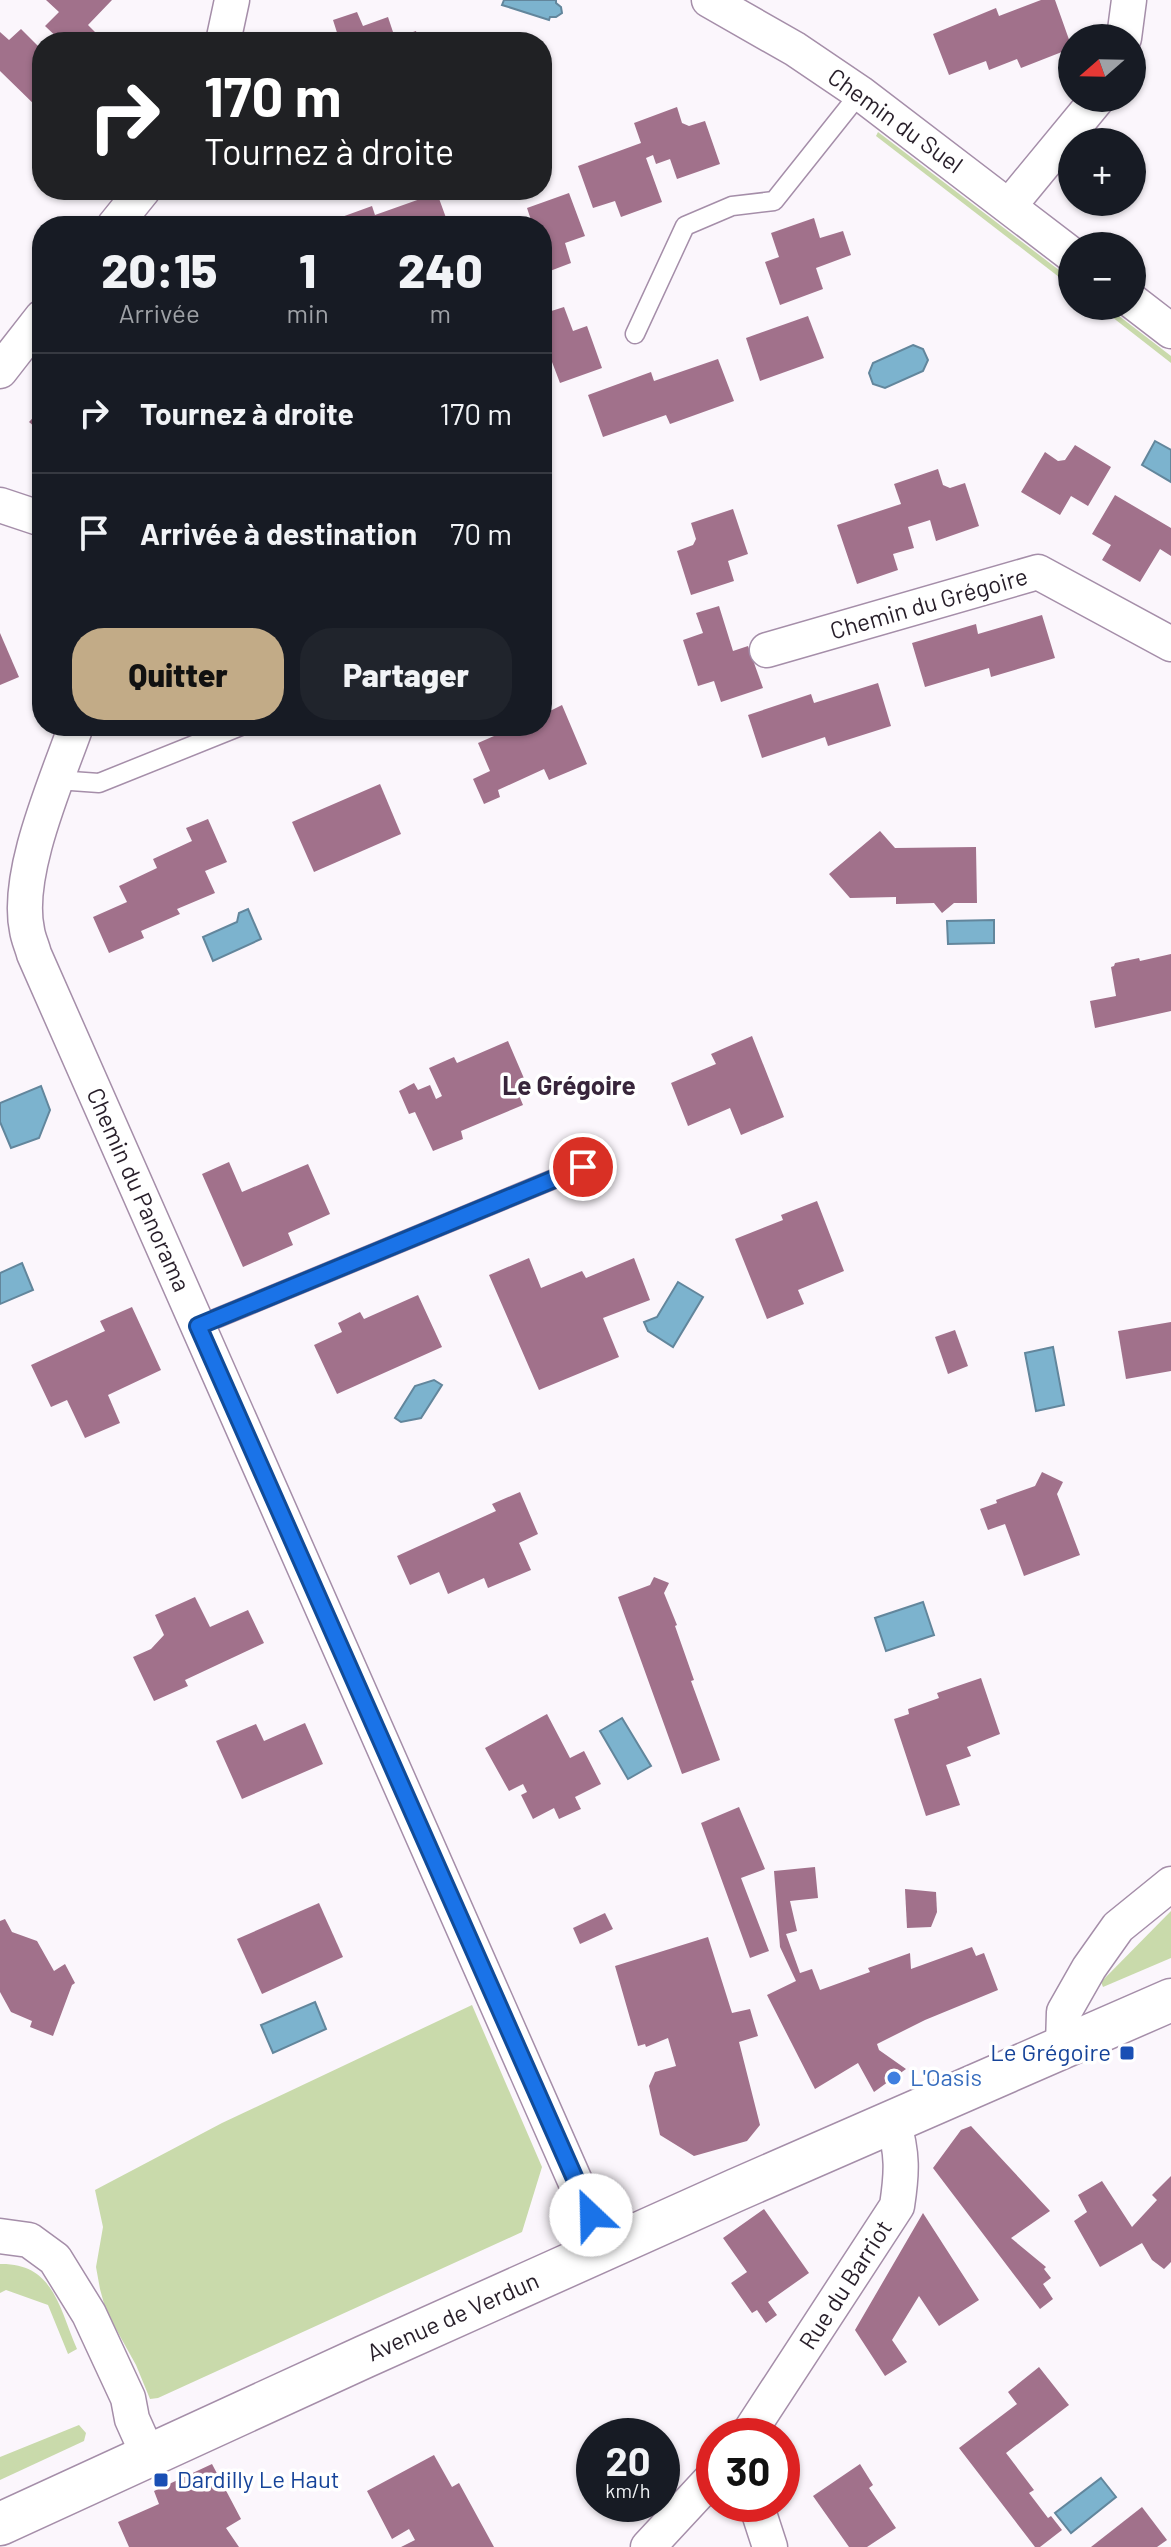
<!DOCTYPE html>
<html lang="fr">
<meta charset="utf-8">
<style>
body{margin:0;font-family:Barlow,sans-serif;background:#20242c;color:#f1f3f6;height:100vh;display:flex;flex-direction:column;font-size:30px;white-space:nowrap}
*{box-sizing:border-box;margin:0}
p{font-size:26px;color:#9ea1a6}
.icon{flex:none;width:44px;height:44px;fill:none;stroke:currentColor;stroke-width:2;stroke-linecap:round;stroke-linejoin:round}
.map{position:relative;flex:1;overflow:hidden}
.drawer{position:absolute;left:32px;top:216px;width:520px;height:520px;display:flex;flex-direction:column;background:#171b24;border-radius:32px;box-shadow:0 2px 6px #0004}
.drawer>*{flex:none}
.banner{position:absolute;left:32px;top:32px;width:520px;height:168px;border-radius:32px;box-shadow:0 2px 6px #0004;background:#202124;color:#fff;overflow:hidden}
.needle{width:52px;rotate:250deg}
.controls{position:absolute;left:1058px;top:24px;display:grid;gap:16px}
.controls a{display:grid;place-items:center;width:88px;height:88px;border-radius:50%;background:#171b24;box-shadow:0 2px 6px #0004;font-size:40px}
.speed{position:absolute;left:576px;top:2418px;display:flex;gap:16px;font-size:40px;font-weight:700;text-align:center}
.speed>*{display:grid;place-content:center;width:104px;height:104px;border-radius:50%;background:#171b24;box-shadow:0 2px 6px #0004;line-height:1}
.speed small{font-size:20px;font-weight:400}
.speed .limit{border:12px solid #d22;background:#fff;color:#111}
.pin{position:absolute;display:grid;place-items:center;width:68px;height:68px;color:#fff;margin:-34px;border:4px solid #fff;border-radius:50%;box-shadow:0 2px 8px #0007}
.me{position:absolute;width:88px;margin:-44px;rotate:336deg;stroke-linejoin:round;filter:drop-shadow(0 0 6px #0008)}
.turn{display:flex;align-items:center;gap:28px;height:168px;padding:0 40px;font-size:36px}
.turn .icon{width:104px;height:104px;stroke-width:2.5}
.turn b{display:block;font-size:56px;line-height:68px}
.eta{display:flex;justify-content:space-evenly;align-items:center;height:136px;text-align:center}
.eta b{font-size:48px;font-weight:800;line-height:56px}
.primary-button{display:flex;gap:16px;margin-top:auto;padding:16px 40px}
.primary-button a{flex:1;height:92px;border-radius:32px;background:#c2ab87;color:#111;font-size:32px;font-weight:800;line-height:92px;text-align:center}
.primary-button a+a{background:#20242c;color:#f1f3f6}
ul{padding:0;list-style:none}
li{display:flex;align-items:center;gap:24px;height:120px;padding:0 40px;border-top:2px solid #363941}
li div{flex:1}
li b{display:block;font-size:30px}
li em{font-style:normal}
.map>svg:first-child{display:block}
.green{fill:#c9daab}
.water{fill:#7cb3ce;stroke:#62869c;stroke-width:2}
.building{fill:#a1718b}
.lines{fill:none;stroke-linecap:round;stroke-linejoin:round}
.service-casing{stroke:#a58ea9;stroke-width:21}
.minor-casing{stroke:#a58ea9;stroke-width:37}
.tertiary-casing{stroke:#a58ea9;stroke-width:45}
.service{stroke:#fff;stroke-width:18}
.minor{stroke:#fff;stroke-width:34}
.tertiary{stroke:#fff;stroke-width:42}
.route-casing{stroke:#114b97;stroke-width:20}
.route{stroke:#1a73e8;stroke-width:14}
.transit-dot{fill:#1a4fb4;stroke:#fff;stroke-width:3}
.shop-dot{fill:#3f7fe0;stroke:#fff;stroke-width:3}
.labels{text-anchor:middle;stroke-width:7;stroke-linejoin:round;paint-order:stroke}
.street-label{font-size:24px;fill:#271e29;stroke:#fff}
.transit-label{font-size:24px;fill:#164399;stroke:#fff;text-anchor:end}
.shop-label{font-size:24px;fill:#366cbe;stroke:#fff;text-anchor:start}
.neighbourhood-label{font-size:26px;font-weight:bold;fill:#38253b;stroke:#fff}
</style>
<div class="map">
<svg width="1171" height="2547" viewBox="0 0 1171 2547">
<rect width="100%" height="100%" fill="#fbf6fc"/>
<g class="green">
<polygon points="878,132 1072,280 1072,287 876,136"/>
<polygon points="1098,306 1106,306 1171,356 1171,363"/>
<polygon points="1171,1911 1171,1958 1103,1987 1101,1982"/>
<polygon points="472,2005 542,2167 522,2232 158,2398 150,2399 136,2365 106,2311 100,2289 96,2267 103,2227 95,2190 222,2123"/>
<path d="M0,2264c54,-1 59,44 77,85l-9,5 -20,-49 -42,-15 -6,3z"/>
<polygon points="79,2425 86,2433 84,2441 0,2480 0,2457"/>
</g>
<g class="water">
<polygon points="504,0 556,0 556,3 561,7 562,13 556,17 550,17 549,20 502,5"/>
<polygon points="913,345 923,349 928,360 923,371 885,388 873,384 869,373 873,363"/>
<polygon points="1155,441 1171,450 1171,482 1142,465"/>
<polygon points="248,909 261,939 213,961 203,937 237,922 239,913"/>
<polygon points="994,920 994,943 948,944 947,921"/>
<polygon points="41,1086 50,1110 39,1138 11,1148 0,1122 0,1103"/>
<polygon points="22,1263 33,1290 0,1304 0,1273"/>
<polygon points="678,1282 703,1297 673,1347 648,1331 644,1322 657,1317"/>
<polygon points="1053,1347 1064,1405 1036,1411 1025,1353"/>
<polygon points="434,1380 442,1385 421,1418 401,1422 395,1418 415,1386"/>
<polygon points="923,1602 934,1635 886,1651 875,1618"/>
<polygon points="622,1718 651,1766 628,1779 600,1731"/>
<polygon points="315,2002 326,2029 273,2053 261,2025"/>
<polygon points="1101,2478 1116,2497 1071,2533 1055,2513"/>
</g>
<g class="building">
<polygon points="46,0 112,0 88,25 99,36 93,42 62,42 45,26 59,12"/>
<polygon points="1041,0 1055,0 1072,48 1021,68 1017,59 989,70 986,61 949,75 933,34 996,8 999,16"/>
<polygon points="357,12 363,26 388,17 395,38 416,31 419,42 340,42 333,20"/>
<polygon points="21,29 42,50 40,110 0,71 0,32 9,40"/>
<polygon points="677,107 682,123 689,126 705,121 720,164 677,179 670,159 656,164 653,155 646,158 662,202 621,217 615,201 593,208 578,166 641,143 634,123"/>
<polygon points="437,193 449,226 317,226 372,206 375,215"/>
<polygon points="569,193 585,236 565,243 571,263 542,274 542,226 531,226 532,223 527,208"/>
<polygon points="814,218 820,238 843,231 851,255 816,268 823,289 780,305 765,262 779,257 771,233"/>
<polygon points="564,307 573,331 587,326 602,368 560,383 552,362 542,366 542,314"/>
<polygon points="808,316 824,358 760,381 746,338"/>
<polygon points="718,359 734,401 670,424 666,415 603,437 588,395 651,372 654,381"/>
<polygon points="42,408 42,433 29,422"/>
<polygon points="1075,445 1111,467 1088,506 1071,496 1060,515 1021,492 1045,452 1058,461 1065,460"/>
<polygon points="938,469 943,485 950,488 965,483 979,526 936,541 930,520 908,527 914,548 893,554 898,570 857,584 837,525 901,504 894,484"/>
<polygon points="1115,495 1171,528 1171,556 1160,549 1140,582 1102,560 1111,545 1092,534"/>
<polygon points="733,509 748,554 728,561 734,581 691,595 677,551 693,545 696,539 691,523"/>
<polygon points="719,606 733,651 748,646 763,688 721,702 714,681 698,686 683,640 703,633 696,613"/>
<polygon points="1042,615 1055,658 991,677 989,668 925,687 912,643 976,624 978,634"/>
<polygon points="0,633 19,677 0,685"/>
<polygon points="878,683 891,726 828,746 825,737 762,758 748,715 811,694 814,703"/>
<polygon points="562,705 587,764 549,780 544,769 498,790 500,797 484,804 473,779 490,771 478,743 517,726 542,726 542,715"/>
<polygon points="380,784 401,834 314,872 292,822"/>
<polygon points="208,819 227,862 205,871 215,893 177,909 180,914 141,931 144,938 109,953 93,917 127,902 119,886 157,868 153,859 192,841 186,828"/>
<polygon points="880,831 895,848 976,847 977,903 954,903 942,913 934,903 896,904 896,897 850,898 829,874"/>
<polygon points="1171,954 1171,1011 1095,1028 1090,1001 1116,996 1111,967 1114,966 1115,963 1139,958 1140,961"/>
<polygon points="752,1036 784,1117 741,1135 730,1108 688,1126 671,1083 716,1064 711,1054"/>
<polygon points="508,1041 526,1083 516,1088 523,1105 461,1131 463,1139 433,1151 415,1112 409,1114 399,1091 414,1083 418,1090 430,1085 436,1099 442,1096 429,1068 454,1057 457,1063"/>
<polygon points="229,1162 242,1192 308,1164 330,1214 288,1233 293,1245 243,1267 202,1174"/>
<polygon points="817,1201 844,1271 798,1290 804,1304 767,1319 735,1239 783,1220 781,1215"/>
<polygon points="529,1258 541,1288 582,1271 586,1278 634,1258 650,1300 603,1318 619,1357 539,1390 489,1275"/>
<polygon points="418,1295 442,1347 337,1394 314,1345 342,1332 338,1323 360,1312 364,1319"/>
<polygon points="132,1307 161,1370 108,1395 120,1423 85,1438 67,1400 51,1407 31,1365 105,1331 100,1321"/>
<polygon points="1171,1322 1171,1371 1126,1379 1118,1331"/>
<polygon points="955,1330 968,1366 948,1374 935,1337"/>
<polygon points="1042,1472 1063,1482 1057,1494 1080,1555 1024,1576 1005,1524 988,1530 980,1509 997,1503 996,1500 1035,1486"/>
<polygon points="520,1492 538,1534 519,1543 531,1570 488,1588 484,1578 448,1594 439,1572 410,1585 397,1556 496,1511 492,1504"/>
<polygon points="654,1577 669,1583 664,1593 677,1625 675,1626 694,1680 691,1681 720,1760 682,1774 618,1597 650,1585"/>
<polygon points="195,1597 210,1627 248,1610 264,1643 185,1680 188,1686 154,1701 133,1657 151,1649 164,1635 155,1615"/>
<polygon points="981,1678 1000,1734 967,1747 971,1756 946,1765 960,1805 926,1816 894,1719 909,1714 908,1709 939,1698 937,1693"/>
<polygon points="547,1714 570,1758 584,1751 601,1784 575,1797 581,1809 559,1819 554,1808 533,1819 521,1795 527,1792 523,1784 509,1791 485,1748"/>
<polygon points="305,1723 323,1764 242,1799 216,1741 256,1724 264,1741"/>
<polygon points="739,1807 765,1869 741,1878 769,1951 750,1958 701,1823"/>
<polygon points="815,1867 818,1898 790,1901 797,1931 786,1934 800,1973 812,1969 820,1990 870,1972 868,1968 910,1953 911,1969 972,1947 976,1956 984,1953 998,1990 925,2020 877,2044 879,2050 906,2069 874,2092 858,2063 815,2089 767,1995 796,1981 780,1947 774,1871"/>
<polygon points="905,1889 936,1892 937,1912 931,1927 907,1928"/>
<polygon points="319,1903 343,1957 262,1994 237,1939"/>
<polygon points="605,1913 613,1929 580,1944 573,1928"/>
<polygon points="5,1919 12,1932 37,1941 54,1971 65,1964 75,1983 72,1985 53,2036 30,2027 32,2021 11,2012 0,1992 0,1921"/>
<polygon points="708,1937 732,2013 750,2009 758,2036 739,2042 760,2125 747,2141 694,2156 660,2135 649,2086 655,2072 676,2066 668,2038 646,2047 645,2044 638,2046 615,1966"/>
<polygon points="971,2126 1050,2211 1011,2238 1046,2267 1044,2269 1051,2278 1043,2284 1053,2299 1040,2309 933,2168 961,2130"/>
<polygon points="1171,2176 1171,2262 1164,2269 1152,2260 1142,2243 1100,2267 1074,2221 1087,2212 1078,2195 1102,2181 1132,2227 1157,2200 1152,2195"/>
<polygon points="764,2209 809,2273 768,2302 777,2315 766,2323 757,2310 752,2313 731,2283 747,2272 723,2238"/>
<polygon points="923,2213 979,2300 939,2326 919,2296 892,2340 907,2362 885,2376 855,2330"/>
<polygon points="1039,2367 1069,2405 1006,2453 1034,2490 1029,2493 1048,2518 1051,2516 1062,2530 1040,2547 1035,2547 959,2448 1017,2404 1008,2392"/>
<polygon points="434,2455 452,2487 459,2483 494,2547 401,2547 415,2540 409,2529 392,2539 367,2491"/>
<polygon points="212,2464 241,2519 226,2528 239,2547 129,2547 118,2522 159,2504 154,2491"/>
<polygon points="860,2464 873,2485 869,2488 896,2528 867,2547 849,2547 813,2496"/>
<polygon points="1142,2507 1167,2540 1157,2547 1091,2547"/>
</g>
<g class="lines">
<g class="service-casing">
<g id="service">
<polyline points="635,334 685,226 732,206 774,201 860,93"/>
<polyline points="57,780 99,783 241,726"/>
<polyline points="198,1326 583,1167"/>
</g>
</g>
<g class="minor-casing">
<g id="minor">
<polyline points="709,0 795,49 860,93 1072,255"/>
<polyline points="1124,38 1129,0"/>
<polyline points="223,42 232,0"/>
<polyline points="1009,206 1098,98"/>
<polyline points="114,226 143,190"/>
<polyline points="1132,301 1171,331"/>
<polyline points="0,371 42,317"/>
<polyline points="0,505 42,519"/>
<polyline points="767,650 1038,572 1171,644"/>
<path d="M76,726c-19,54 -61,148 -49,204 1,8 5,16 7,24l571,1295"/>
<polyline points="1063,2045 1064,2012 1089,1968 1118,1927 1171,1884"/>
<polyline points="0,2236 29,2240 55,2259 89,2314 128,2398 132,2419 149,2457"/>
<path d="M747,2436l150,-230c5,-33 6,-52 -4,-85"/>
<polyline points="756,2504 770,2547"/>
<polyline points="648,2547 714,2476"/>
</g>
</g>
<g class="tertiary-casing">
<polyline id="tertiary" points="0,2524 364,2357 736,2190 1171,2000"/>
</g>
<use href="#service" class="service"/>
<use href="#minor" class="minor"/>
<use href="#tertiary" class="tertiary"/>
</g>
<g class="lines">
<g class="route-casing">
<polyline id="route" points="583,1167 198,1326 591,2215"/>
</g>
<use href="#route" class="route"/>
</g>
<g class="transit-dot">
<rect x="1119" y="2045" width="16" height="16" rx="4"/>
<rect x="153" y="2472" width="16" height="16" rx="4"/>
</g>
<circle class="shop-dot" cx="894" cy="2078" r="8"/>
<g class="labels">
<g class="street-label">
<text transform="translate(895 121) rotate(36)" y="8">Chemin du Suel</text>
<text transform="translate(929 604) rotate(-16)" y="8">Chemin du Grégoire</text>
<text transform="translate(138 1190) rotate(66)" y="8">Chemin du Panorama</text>
<text transform="translate(846 2285) rotate(-57)" y="8">Rue du Barriot</text>
<text transform="translate(453 2317) rotate(-24)" y="8">Avenue de Verdun</text>
</g>
<g class="transit-label">
<text x="1111" y="2061">Le Grégoire</text>
<text x="177" y="2488" text-anchor="start">Dardilly Le Haut</text>
</g>
<g class="shop-label">
<text x="910" y="2086">L'Oasis</text>
</g>
<g class="neighbourhood-label">
<text x="569" y="1095">Le Grégoire</text>
</g>
</g>
</svg>
<div class="controls">
<a><svg class="needle" viewBox="-14 -14 28 28"><path d="M0-13l5 13h-10z" fill="#e53935"/><path d="M0 13l5-13h-10z" fill="#9ea1a6"/></svg></a>
<a>+</a>
<a>−</a>
</div>
<div class="speed"><div>20<small>km/h</small></div><div class="limit">30</div></div>
<div class="pin" style="left:583px;top:1167px;background:#d93025"><svg class="icon" aria-label="arrive" viewBox="0 0 24 24"><path d="M6 21V4h12l-3 4 3 4H6"/></svg></div>
<svg class="me" style="left:591px;top:2215px" viewBox="-20 -20 40 40"><circle r="19" fill="#fff"/><path d="M0-13L10 11 0 6-10 11z" fill="#1a73e8"/></svg>
<div class="banner">
<div class="turn"><svg class="icon" aria-label="right" viewBox="0 0 24 24"><path d="M7 20v-9h11M14 6l5 5-5 5"/></svg><div><b>170 m</b>Tournez à droite</div></div>
</div>
<section class="drawer">
<div class="eta">
<div><b>20:15</b><p>Arrivée</p></div>
<div><b>1</b><p>min</p></div>
<div><b>240</b><p>m</p></div>
</div>
<ul>
<li><svg class="icon" aria-label="right" viewBox="0 0 24 24"><path d="M7 20v-9h11M14 6l5 5-5 5"/></svg><div><b>Tournez à droite</b></div><em>170 m</em></li>
<li><svg class="icon" aria-label="arrive" viewBox="0 0 24 24"><path d="M6 21V4h12l-3 4 3 4H6"/></svg><div><b>Arrivée à destination</b></div><em>70 m</em></li>
</ul>
<div class="primary-button"><a>Quitter</a><a>Partager</a></div>
</section>
</div>
